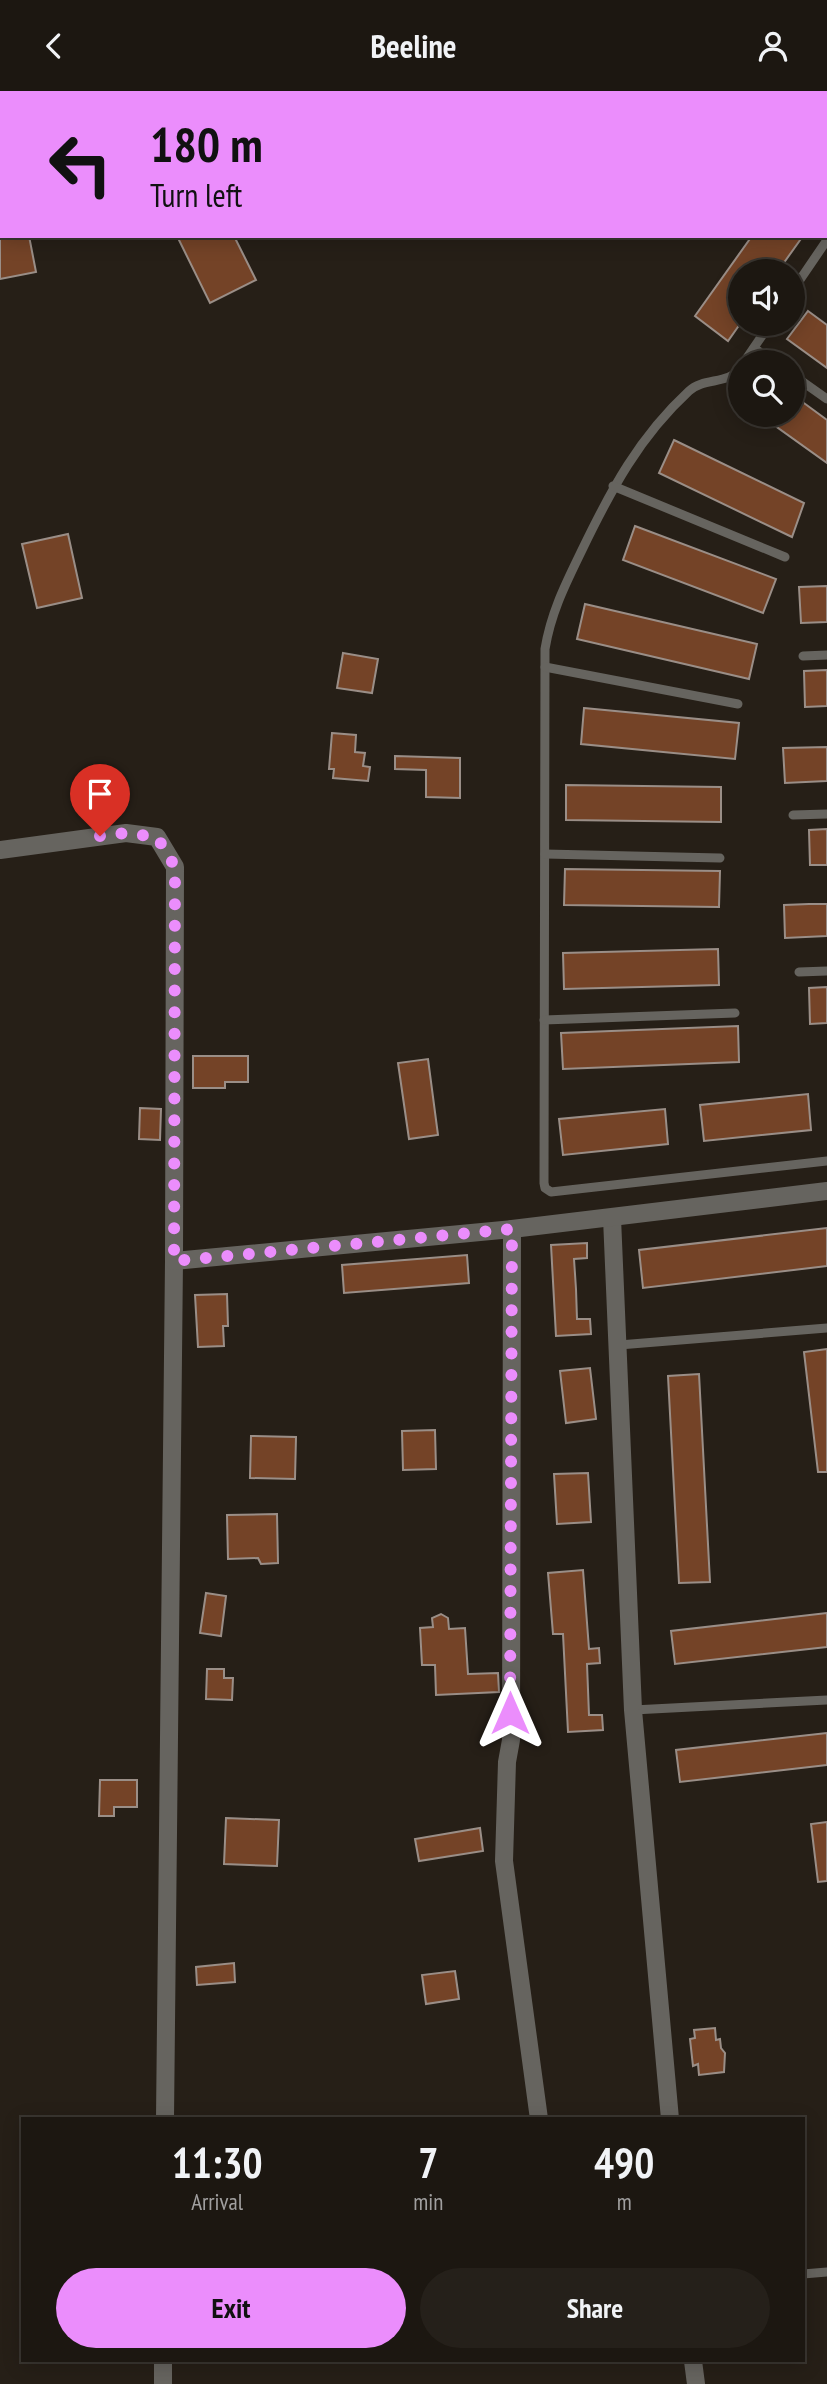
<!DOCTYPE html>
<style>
body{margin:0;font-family:"PT Sans Narrow",sans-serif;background:#25201a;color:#f1f3f6;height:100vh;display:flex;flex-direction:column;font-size:26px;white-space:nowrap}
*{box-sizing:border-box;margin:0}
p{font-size:23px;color:#a09f9f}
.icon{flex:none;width:38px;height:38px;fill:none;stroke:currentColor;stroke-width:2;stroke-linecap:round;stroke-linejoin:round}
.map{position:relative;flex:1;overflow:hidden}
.details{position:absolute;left:21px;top:2026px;width:784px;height:245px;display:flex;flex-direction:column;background:#1c1711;border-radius:0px;box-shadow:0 4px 18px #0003,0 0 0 2px #3a3631}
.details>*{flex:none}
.top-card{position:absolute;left:0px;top:0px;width:828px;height:147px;box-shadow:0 4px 18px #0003,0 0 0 2px #3a3631;background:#eb8dfc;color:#111;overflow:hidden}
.buttons{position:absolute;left:728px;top:168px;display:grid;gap:14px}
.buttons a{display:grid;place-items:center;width:77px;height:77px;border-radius:50%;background:#1c1711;box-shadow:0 4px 18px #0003,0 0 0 2px #3a3631;font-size:35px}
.pin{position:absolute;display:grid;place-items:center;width:60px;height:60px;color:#fff;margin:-72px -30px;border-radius:50% 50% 50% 0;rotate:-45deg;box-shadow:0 0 7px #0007}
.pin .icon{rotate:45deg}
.me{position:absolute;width:77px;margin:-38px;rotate:0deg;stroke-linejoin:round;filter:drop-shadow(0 0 5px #0008)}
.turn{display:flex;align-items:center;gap:24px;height:147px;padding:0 35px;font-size:32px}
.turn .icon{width:91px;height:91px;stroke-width:2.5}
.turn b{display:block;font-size:49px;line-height:60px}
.eta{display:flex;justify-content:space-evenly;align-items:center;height:119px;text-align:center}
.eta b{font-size:42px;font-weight:600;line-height:49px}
.primary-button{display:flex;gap:14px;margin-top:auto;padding:14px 35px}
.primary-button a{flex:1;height:80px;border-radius:42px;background:#eb8dfc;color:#111;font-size:28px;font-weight:600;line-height:80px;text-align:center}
.primary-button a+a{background:#25201a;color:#f1f3f6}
header{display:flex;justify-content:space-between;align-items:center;height:91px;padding:0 35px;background:#1c1711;font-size:32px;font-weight:600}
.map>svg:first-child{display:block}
.building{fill:#744327;stroke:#9a8e87;stroke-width:2}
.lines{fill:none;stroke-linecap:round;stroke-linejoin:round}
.service{stroke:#66645f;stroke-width:9}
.minor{stroke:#66645f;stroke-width:18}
.secondary{stroke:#8d8b83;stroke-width:18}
.route{stroke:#eb8dfc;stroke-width:12;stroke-dasharray:0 21.6}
</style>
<header><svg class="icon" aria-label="back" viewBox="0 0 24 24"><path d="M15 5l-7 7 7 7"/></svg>Beeline<svg class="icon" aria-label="person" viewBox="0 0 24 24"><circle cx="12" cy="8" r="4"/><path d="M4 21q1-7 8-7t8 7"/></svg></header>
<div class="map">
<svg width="827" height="2293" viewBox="0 0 827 2293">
<rect width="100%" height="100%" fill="#261f17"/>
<g class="building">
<polygon points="0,145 29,145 36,181 0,188"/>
<polygon points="177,145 234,145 256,189 210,212"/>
<polygon points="752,145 803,145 778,180 740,180 740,233 728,250 695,225"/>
<polygon points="808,220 827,234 827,277 787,248"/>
<polygon points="793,304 827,329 827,372 760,324 793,324"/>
<polygon points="674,349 804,412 792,446 659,382"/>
<polygon points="635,435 776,488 763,522 623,469"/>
<polygon points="68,443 82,507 37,517 22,453"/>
<polygon points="827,495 827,531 801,532 799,496"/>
<polygon points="585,513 757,553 749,588 577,548"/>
<polygon points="343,562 378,568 372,602 337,597"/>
<polygon points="827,579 827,615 805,616 804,580"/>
<polygon points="584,617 739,632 735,668 581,653"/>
<polygon points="332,642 356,644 355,661 365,662 363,675 370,676 368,690 333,687 334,678 329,678"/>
<polygon points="827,656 827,690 785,692 783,657"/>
<polygon points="395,665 460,667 460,707 426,706 426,679 395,678"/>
<polygon points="566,694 721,696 721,731 566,729"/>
<polygon points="827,738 827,774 810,774 809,739"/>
<polygon points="565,778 720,780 719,816 564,814"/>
<polygon points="809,813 827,813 827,845 785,847 784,814"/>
<polygon points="718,858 719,894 564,898 563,862"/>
<polygon points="827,896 827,932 810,933 809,897"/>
<polygon points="738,935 739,971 563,978 561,942"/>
<polygon points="193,965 248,965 248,991 225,991 225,997 193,997"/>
<polygon points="428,968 438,1044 409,1048 398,972"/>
<polygon points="808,1003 811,1039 704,1050 700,1014"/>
<polygon points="140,1017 161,1018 160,1049 139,1048"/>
<polygon points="665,1018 668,1053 563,1064 559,1028"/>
<polygon points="827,1137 827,1175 643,1197 639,1159"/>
<polygon points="587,1152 587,1167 574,1168 576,1198 577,1228 590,1228 591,1243 556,1245 551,1154"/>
<polygon points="467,1164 469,1192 344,1202 342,1174"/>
<polygon points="227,1203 228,1235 223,1235 224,1255 198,1256 195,1204"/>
<polygon points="827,1258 827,1381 818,1381 804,1261"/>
<polygon points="590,1277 596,1328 566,1332 560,1280"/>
<polygon points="699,1283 710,1491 679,1492 668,1285"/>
<polygon points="435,1339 436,1378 403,1379 402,1340"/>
<polygon points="251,1345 296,1346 295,1388 250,1387"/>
<polygon points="588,1382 591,1431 557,1433 554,1383"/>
<polygon points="277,1423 278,1472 261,1473 258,1467 228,1468 227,1424"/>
<polygon points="583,1479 589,1558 599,1557 600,1572 587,1573 589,1624 602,1624 603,1639 568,1641 563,1543 553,1543 548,1482"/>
<polygon points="206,1502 226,1505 221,1545 200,1542"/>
<polygon points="827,1522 827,1556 675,1573 671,1540"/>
<polygon points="441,1523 448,1527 449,1538 465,1537 468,1583 498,1582 499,1601 436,1604 435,1574 422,1574 420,1537 433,1536 432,1527"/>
<polygon points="207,1578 224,1578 224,1587 233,1587 232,1609 206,1608"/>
<polygon points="827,1642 827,1674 680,1691 676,1659"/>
<polygon points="100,1689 137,1689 137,1716 114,1716 114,1725 99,1725"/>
<polygon points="226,1727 279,1729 277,1775 224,1773"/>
<polygon points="827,1731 827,1790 818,1791 811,1733"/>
<polygon points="480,1737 483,1760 419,1770 415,1748"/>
<polygon points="234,1872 235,1891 197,1894 196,1876"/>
<polygon points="455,1880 459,1908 426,1913 422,1884"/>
<polygon points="715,1937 716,1949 720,1948 721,1957 725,1962 724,1981 699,1984 698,1973 693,1975 690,1948 695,1947 694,1939"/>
</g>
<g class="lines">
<g class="service">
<polyline points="313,0 313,2"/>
<polyline points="793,199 827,149"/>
<polyline points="754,257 774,271"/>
<polyline points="744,271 770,233"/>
<path d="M740,277c-11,17 -36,9 -51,23 -50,46 -78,99 -107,159 -16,33 -31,62 -37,99l-1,534 1,5 6,4 276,-31"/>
<polyline points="793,284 827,308"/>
<polyline points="613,395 785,466"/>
<polyline points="803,565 827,564"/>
<polyline points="545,576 738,613"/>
<polyline points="793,724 827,723"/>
<polyline points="545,763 720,767"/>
<polyline points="799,881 827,880"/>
<polyline points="544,929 735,922"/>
<polyline points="619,1254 827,1237"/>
<polyline points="633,1619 827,1609"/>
<polyline points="803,2183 827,2181"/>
</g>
<g class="minor">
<polyline points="0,759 126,742 157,746 175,776 174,1170 165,2028"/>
<polyline points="612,1127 633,1619 670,2028"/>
<polyline points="512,1138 511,1649 507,1671 504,1770 539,2028"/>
<polyline points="174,1170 512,1138 827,1100"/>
<polyline points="693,2270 696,2293"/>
<polyline points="163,2293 163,2270"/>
</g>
<g class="secondary">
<polyline points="76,2 87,0"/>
<polyline points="0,14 2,14"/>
</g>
</g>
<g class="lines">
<polyline class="route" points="100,745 126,742 157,746 175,776 174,1170 512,1138 510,1622"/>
</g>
</svg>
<div class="buttons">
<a><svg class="icon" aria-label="sound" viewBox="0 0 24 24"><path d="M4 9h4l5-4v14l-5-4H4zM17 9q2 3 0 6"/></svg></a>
<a><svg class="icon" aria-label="search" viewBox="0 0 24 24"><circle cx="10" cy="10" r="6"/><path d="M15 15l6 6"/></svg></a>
</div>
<div class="pin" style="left:100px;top:745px;background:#d93025"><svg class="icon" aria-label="arrive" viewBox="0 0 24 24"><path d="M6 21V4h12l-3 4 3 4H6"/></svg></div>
<svg class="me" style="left:510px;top:1622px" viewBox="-20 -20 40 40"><path d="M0-17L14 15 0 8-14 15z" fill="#eb8dfc" stroke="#fff" stroke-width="4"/></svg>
<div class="top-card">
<div class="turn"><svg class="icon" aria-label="left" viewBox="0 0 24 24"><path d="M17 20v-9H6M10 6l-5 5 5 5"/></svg><div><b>180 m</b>Turn left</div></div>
</div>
<section class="details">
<div class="eta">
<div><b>11:30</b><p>Arrival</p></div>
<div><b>7</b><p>min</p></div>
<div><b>490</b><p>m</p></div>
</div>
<div class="primary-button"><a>Exit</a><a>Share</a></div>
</section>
</div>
